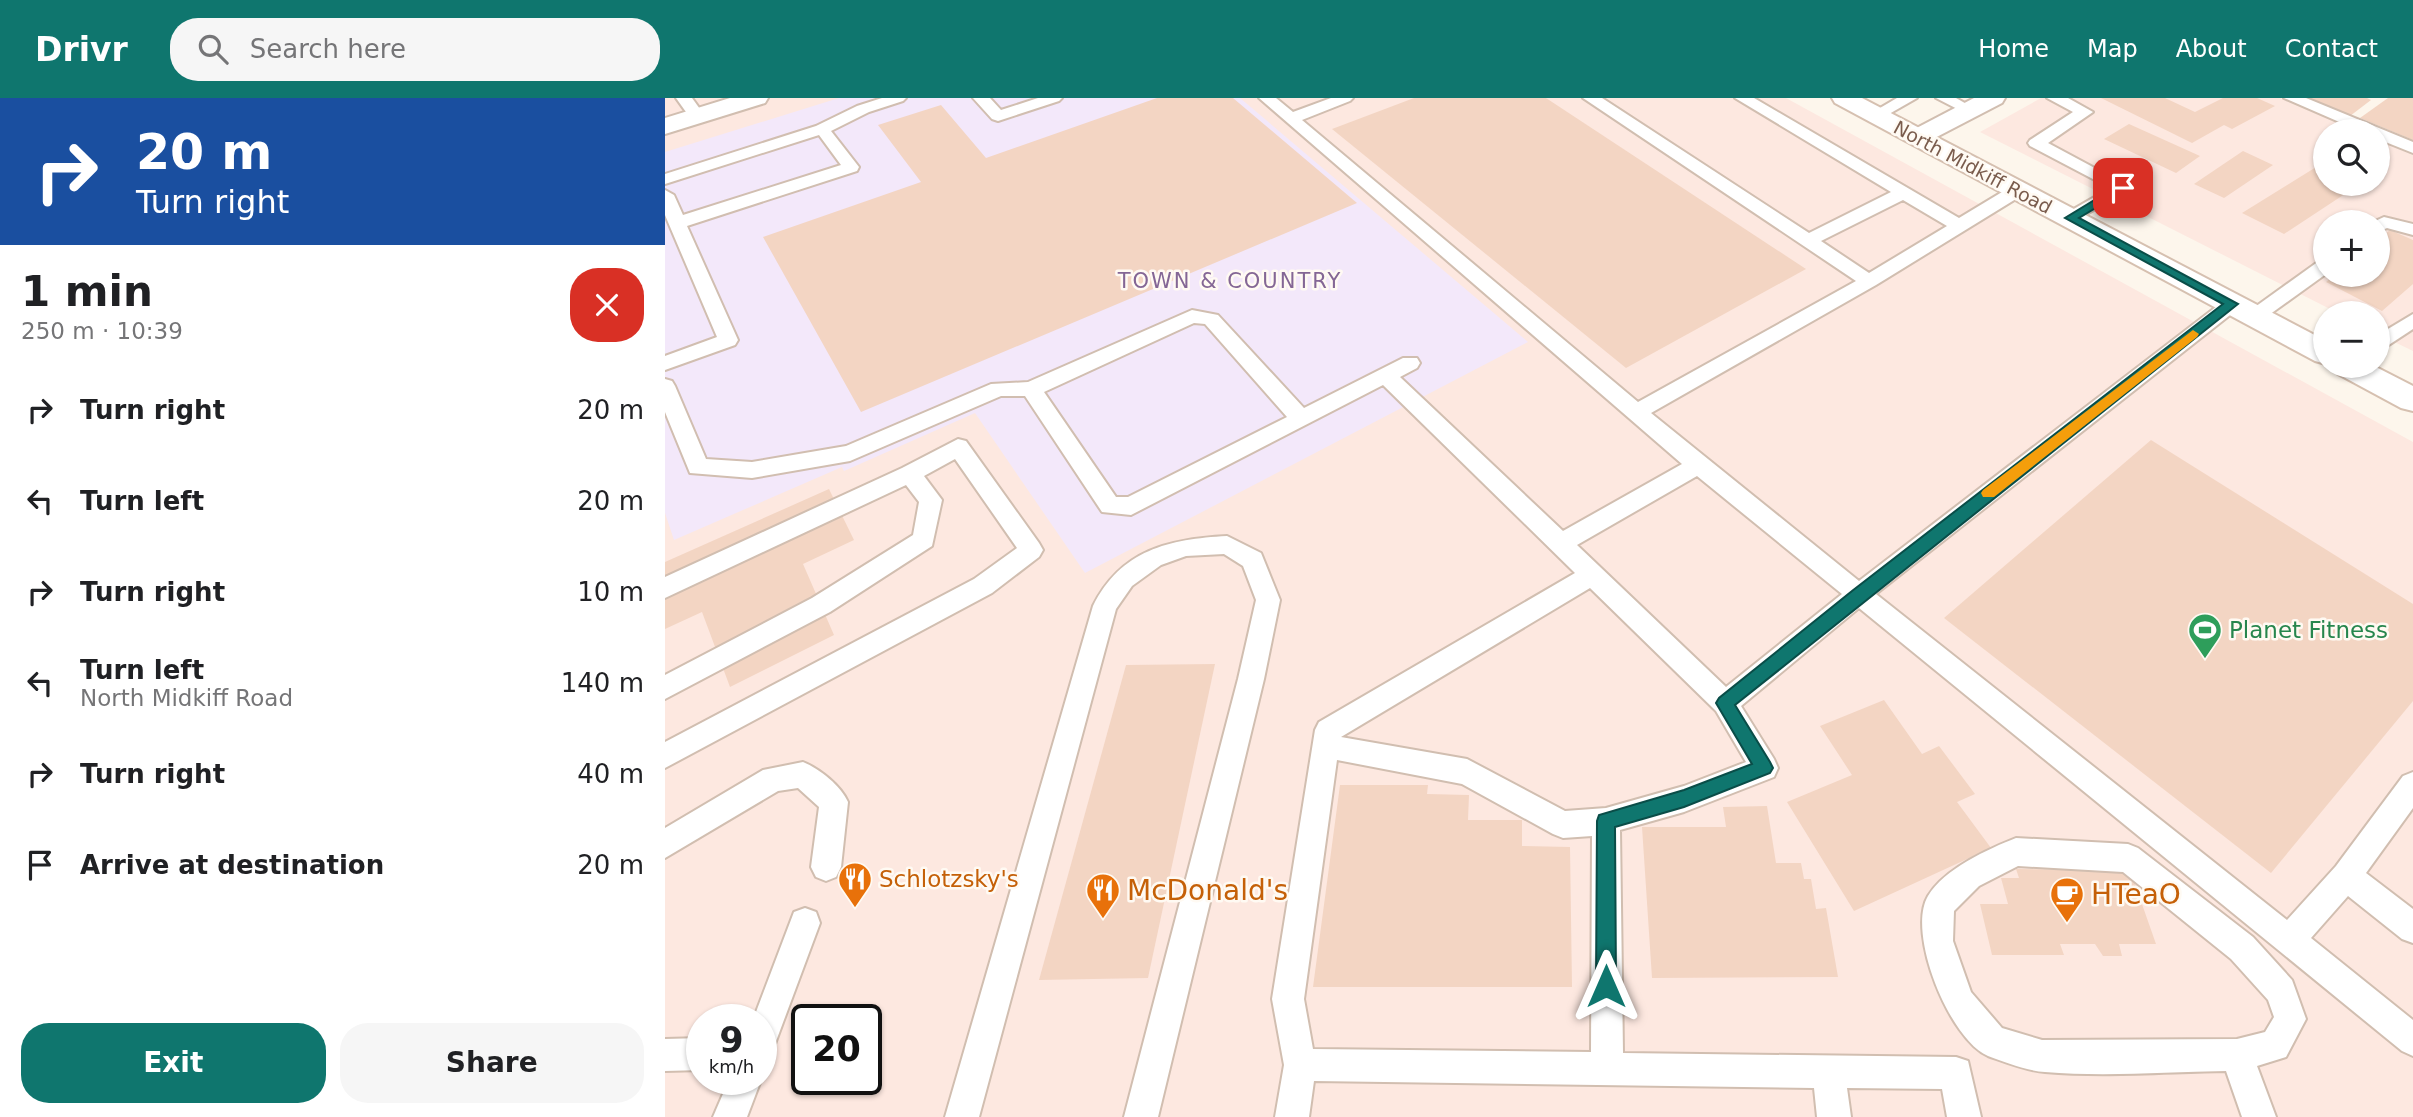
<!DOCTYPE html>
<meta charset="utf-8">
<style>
body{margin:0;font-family:"DejaVu Sans",sans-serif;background:#f6f6f6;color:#202124;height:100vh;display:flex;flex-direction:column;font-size:26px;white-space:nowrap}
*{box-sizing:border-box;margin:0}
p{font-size:23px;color:#757577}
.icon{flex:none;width:38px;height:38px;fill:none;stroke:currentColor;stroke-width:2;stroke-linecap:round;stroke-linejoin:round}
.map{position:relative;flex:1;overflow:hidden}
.side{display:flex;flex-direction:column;background:#fff;width:665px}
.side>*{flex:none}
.top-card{background:#1a4fa0;color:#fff;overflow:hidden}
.controls{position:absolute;left:1648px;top:21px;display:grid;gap:14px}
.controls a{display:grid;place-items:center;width:77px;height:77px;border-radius:50%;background:#fff;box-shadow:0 2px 5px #0004;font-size:35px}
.speed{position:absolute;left:21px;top:906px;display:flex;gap:14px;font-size:35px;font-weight:700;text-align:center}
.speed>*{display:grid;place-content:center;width:91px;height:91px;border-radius:50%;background:#fff;box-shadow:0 2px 5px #0004;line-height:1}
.speed small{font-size:18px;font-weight:400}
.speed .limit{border:4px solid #111;border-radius:10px;background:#fff;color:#111}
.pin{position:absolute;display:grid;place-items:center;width:60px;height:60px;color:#fff;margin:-30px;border-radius:14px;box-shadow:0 4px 10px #0006}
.me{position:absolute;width:77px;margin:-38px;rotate:0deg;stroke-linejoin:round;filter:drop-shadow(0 0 5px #0008)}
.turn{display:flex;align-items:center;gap:24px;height:147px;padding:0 21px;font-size:32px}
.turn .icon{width:91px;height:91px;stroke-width:2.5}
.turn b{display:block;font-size:49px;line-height:60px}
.round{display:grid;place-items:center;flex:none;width:74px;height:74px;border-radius:28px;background:#f6f6f6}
.overview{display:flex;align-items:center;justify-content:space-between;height:119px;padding:0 21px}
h1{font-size:42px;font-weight:700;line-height:52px}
.action{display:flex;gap:14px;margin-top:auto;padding:14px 21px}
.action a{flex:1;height:80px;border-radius:28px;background:#0f766e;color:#fff;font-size:28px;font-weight:700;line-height:80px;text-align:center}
.action a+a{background:#f6f6f6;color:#202124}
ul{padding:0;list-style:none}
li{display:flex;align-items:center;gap:21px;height:91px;padding:0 21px}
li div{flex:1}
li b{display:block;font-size:26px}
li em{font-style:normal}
header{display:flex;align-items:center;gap:42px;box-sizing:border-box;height:98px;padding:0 35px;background:#0f766e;color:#fff}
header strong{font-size:33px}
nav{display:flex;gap:38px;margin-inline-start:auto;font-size:24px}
.search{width:490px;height:63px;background:#f6f6f6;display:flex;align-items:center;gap:18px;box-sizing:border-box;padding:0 24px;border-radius:28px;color:#757577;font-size:26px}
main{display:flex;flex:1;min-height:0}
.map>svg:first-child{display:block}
.commercial{fill:#fde8e0;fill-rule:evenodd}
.education{fill:#f3e8fa}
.building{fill:#f3d5c3}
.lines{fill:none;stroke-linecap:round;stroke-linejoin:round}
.service-casing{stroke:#d1beb0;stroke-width:4}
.minor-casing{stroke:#d1beb0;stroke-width:4}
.tertiary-casing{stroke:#d1beb0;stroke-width:4}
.secondary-casing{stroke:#d6c0b0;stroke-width:4}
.service{fill:#fff;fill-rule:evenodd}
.minor{fill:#fff;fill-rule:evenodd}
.tertiary{fill:#fff;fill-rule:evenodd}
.secondary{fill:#fff;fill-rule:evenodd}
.route{fill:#0f766e;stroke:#0a4d48;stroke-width:2}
.slow{fill:#f59e0b}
.labels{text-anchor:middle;stroke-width:5;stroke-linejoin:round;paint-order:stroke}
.far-street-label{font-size:19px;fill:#7a5c4d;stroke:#fffaf3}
.far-neighbourhood-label{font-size:21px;letter-spacing:2px;fill:#846695;stroke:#fffaf3}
.leisure-label{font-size:23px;fill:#27864d;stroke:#fffaf3;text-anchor:start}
.food-label{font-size:23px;fill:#c56008;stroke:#fffaf3;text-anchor:start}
.near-food-label{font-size:28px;fill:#c56008;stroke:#fffaf3;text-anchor:start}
</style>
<header>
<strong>Drivr</strong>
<div class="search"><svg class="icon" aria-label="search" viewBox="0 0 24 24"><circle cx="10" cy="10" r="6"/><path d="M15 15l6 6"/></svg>Search here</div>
<nav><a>Home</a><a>Map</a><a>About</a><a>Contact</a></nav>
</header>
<main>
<section class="side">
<div class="top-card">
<div class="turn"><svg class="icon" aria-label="right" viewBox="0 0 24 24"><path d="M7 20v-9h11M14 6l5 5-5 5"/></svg><div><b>20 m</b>Turn right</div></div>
</div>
<div class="overview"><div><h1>1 min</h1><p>250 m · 10:39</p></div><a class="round" style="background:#d93025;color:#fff"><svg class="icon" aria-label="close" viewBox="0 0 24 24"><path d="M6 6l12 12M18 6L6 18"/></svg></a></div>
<ul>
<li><svg class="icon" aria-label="right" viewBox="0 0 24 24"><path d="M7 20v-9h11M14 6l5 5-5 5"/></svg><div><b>Turn right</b></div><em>20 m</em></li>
<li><svg class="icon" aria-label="left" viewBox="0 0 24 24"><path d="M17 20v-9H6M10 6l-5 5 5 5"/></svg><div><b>Turn left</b></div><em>20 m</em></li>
<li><svg class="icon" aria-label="right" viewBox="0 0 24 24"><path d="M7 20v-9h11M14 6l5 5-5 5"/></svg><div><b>Turn right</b></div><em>10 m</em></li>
<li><svg class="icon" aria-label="left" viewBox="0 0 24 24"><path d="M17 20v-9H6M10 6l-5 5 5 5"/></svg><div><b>Turn left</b><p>North Midkiff Road</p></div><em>140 m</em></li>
<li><svg class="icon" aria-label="right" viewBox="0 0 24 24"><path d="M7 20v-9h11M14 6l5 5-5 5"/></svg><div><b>Turn right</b></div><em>40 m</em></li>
<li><svg class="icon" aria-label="arrive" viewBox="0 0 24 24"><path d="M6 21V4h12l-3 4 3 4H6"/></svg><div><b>Arrive at destination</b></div><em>20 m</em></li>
</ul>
<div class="action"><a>Exit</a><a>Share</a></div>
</section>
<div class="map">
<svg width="1748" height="1019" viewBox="0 0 1748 1019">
<rect width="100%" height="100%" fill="#fdf6ec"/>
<g class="commercial">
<path d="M0,0h1121l627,344v675h-1748zM37,922h59v60h-59zM142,922h59v60h-59z"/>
<path d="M1376,0h239l80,33h-34v53h52v-45l35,15v197l-35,-17v-21h-40l-358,-181zM1661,124h52v53h-52z"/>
</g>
<polygon class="education" points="174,0 575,0 863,244 420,475 310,315 179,373 177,369 9,442 0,415 0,54"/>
<g class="building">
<polygon points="492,0 568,0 692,105 196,314 98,139 256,84 213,27 276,7 321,60"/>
<polygon points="749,0 881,0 1141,171 961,270 667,31"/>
<polygon points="1436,0 1500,0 1530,14 1558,0 1592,0 1610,8 1567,31 1559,27 1527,45"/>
<polygon points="1640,0 1702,0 1706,2 1685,18"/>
<polygon points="1723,0 1748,0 1748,42 1695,20"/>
<polygon points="1464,26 1535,58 1511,75 1439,41"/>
<polygon points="1578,53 1608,67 1559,100 1529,86"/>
<polygon points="1656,66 1661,68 1661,86 1695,86 1619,136 1577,115"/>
<polygon points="1725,132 1748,142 1748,186 1717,213 1661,184 1670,177 1713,177 1713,142"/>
<polygon points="1486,342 1748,506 1748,603 1606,775 1279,520"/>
<polygon points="164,391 189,442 138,466 169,537 65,589 37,514 0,531 0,464"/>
<polygon points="550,566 483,880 374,882 461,567"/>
<polygon points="1219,602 1257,656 1274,648 1310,696 1292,704 1326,750 1189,813 1122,704 1187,677 1155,628"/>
<polygon points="675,687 763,687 762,696 804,697 803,722 857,722 857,748 905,749 907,889 648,889"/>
<polygon points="1102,708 1111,765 1136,765 1139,781 1146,781 1151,811 1161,810 1173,879 987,880 977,729 1061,729 1058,709"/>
<polygon points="1351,771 1465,772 1491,846 1454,846 1457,858 1438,858 1430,846 1395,846 1399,857 1327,857 1315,806 1343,806 1336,780 1354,780"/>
</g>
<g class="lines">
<g class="service-casing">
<g id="service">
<polygon points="11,0 27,0 40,18 38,21 26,21"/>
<polygon points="217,0 241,0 238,3 204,14 166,33 194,69 192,73 22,128 73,242 70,247 0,272 0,258 52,239 0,117 0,92 9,97 18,117 176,67 154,37 0,86 0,76 151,28 192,8"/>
<polygon points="308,0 325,0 336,12 373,0 397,0 394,3 333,23 327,21"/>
<path d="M594,0h17l17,14 38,-14h22l-3,3 -48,19 336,282 218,-121 -273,-183h19l207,135 82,-41 -156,-94h19l205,120 53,-32h12l3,4 -3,4 -148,91 -225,128 208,168 366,-281h14l3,4 -3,4 -363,286 411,326 49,-54 67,-90 10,-4v36l-47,65 47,36v34l-11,-4 -54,-43 -37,42 102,82v36l-11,-5 -543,-443 -118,98 33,53 4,9 -4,9 -90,35 -64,18 3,223 333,4 12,4 13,56h-34l-5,-28 -95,-1 4,29h-34l-3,-29 -500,-7 -5,36h-34l9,-52 -12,-66 43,-269 4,-8 256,-149 -192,-188 -252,130 -29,-3 -77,-116h-24l-151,65 -98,17 -62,-5 -25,-61v-33l7,2 3,5 31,73 46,3 94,-16 145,-62 37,-2 164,-72 26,5 86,93 99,-50h14l3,5 -3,5 -17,9 163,154 119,-67zM1238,102l44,26 -78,47 -48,-32zM529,225l11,1 82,93 -159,80h-12l-72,-105zM1032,378l145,118 -116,93 -149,-142zM925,490l126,123 30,51 -62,24 -78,22 -41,3 -98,-52 -126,-22zM672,662l125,24 91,50 10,4 29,-2 -1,216 -278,-3 -9,-50z"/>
<polygon points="1232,0 1252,0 1217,20 1211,22 1203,17"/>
<polygon points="1271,0 1291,0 1312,12 1304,17"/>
<polygon points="1382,0 1403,0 1428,14 1383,45 1467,90 1406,125 1397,120 1400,116 1445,90 1365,48 1363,45 1365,42 1408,14"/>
<polygon points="1619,0 1641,0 1748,44 1748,55 1713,41 1713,33 1695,33"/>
<polygon points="1719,119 1748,126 1748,137 1722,130 1713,134 1713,124 1708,124"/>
<polygon points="1661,161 1661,176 1597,222 1583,222 1580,218 1583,214 1654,163"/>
<polygon points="1748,216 1748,231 1713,254 1713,237"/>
<polygon points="293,341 301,343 374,445 378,452 374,459 327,495 0,670 0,644 309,481 352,450 290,361 259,378 277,402 267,448 165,514 0,601 0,577 147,500 248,437 254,404 241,387 0,500 0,479 237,370"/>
<path d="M562,438l34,17 19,47 -16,79 -106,438h-34l114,-438 18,-79 -13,-34 -19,-12 -38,2 -25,9 -29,21 -16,23 -137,508h-34l148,-511c28,-56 76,-67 134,-70z"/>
<path d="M138,664c17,7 38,24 45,40l-7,65 -5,10 -10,4 -10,-4 -5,-10 8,-60 -21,-19 -20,3 -113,67v-30l98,-58z"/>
<path d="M1351,740l112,6 10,4 115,89 39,43 14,39 -20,38 -29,9 19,51h-34l-16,-46c-60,1 -122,6 -181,1 -18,-1 -40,-10 -57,-16 -38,-16 -82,-123 -60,-160 16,-27 60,-47 88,-58zM1353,768l105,6 108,87 37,41 6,17 -9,15 -28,7 -195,1 -40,-12 -31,-36 -18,-51 1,-30 25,-25z"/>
<polygon points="140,810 151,814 155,825 107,954 96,959 96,922 88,922 129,814"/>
<polygon points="37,940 37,972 0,973 0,941"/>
<polygon points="64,982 96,982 82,1019 48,1019"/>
</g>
</g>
<g class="minor-casing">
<polygon id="minor" points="1309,0 1340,0 1337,5 1262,44 1253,47 1244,44 1240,39 1244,34"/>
</g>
<g class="tertiary-casing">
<polygon id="tertiary" points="65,0 103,0 100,5 0,36 0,20"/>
</g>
<g class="secondary-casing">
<g id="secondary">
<polygon points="1167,0 1197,0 1661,243 1661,266 1650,263 1170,5"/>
<polygon points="1668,268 1709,268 1748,288 1748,313 1736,310 1673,276"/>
</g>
</g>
<use href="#service" class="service"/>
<use href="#minor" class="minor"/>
<use href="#tertiary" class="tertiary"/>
<use href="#secondary" class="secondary"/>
</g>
<polygon class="route" points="1454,87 1464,90 1414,120 1573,206 1070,607 1105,664 1108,670 1105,675 1019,709 950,729 951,888 948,895 941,898 934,895 931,888 932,723 934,717 1019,692 1087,666 1054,610 1051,605 1054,600 1187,493 1558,206 1400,120"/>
<polygon class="slow" points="1528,232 1534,236 1532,239 1329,399 1318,399 1316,395 1318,392"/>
<defs>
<g id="stadium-pin" transform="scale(1.75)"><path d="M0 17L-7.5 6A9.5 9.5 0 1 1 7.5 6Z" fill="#2e9e5b" stroke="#fffaf3"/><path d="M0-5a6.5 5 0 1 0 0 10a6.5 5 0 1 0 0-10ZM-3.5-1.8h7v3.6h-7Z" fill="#fff"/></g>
<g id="restaurant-pin" transform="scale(1.75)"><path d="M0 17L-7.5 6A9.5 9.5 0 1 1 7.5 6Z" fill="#e8710a" stroke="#fffaf3"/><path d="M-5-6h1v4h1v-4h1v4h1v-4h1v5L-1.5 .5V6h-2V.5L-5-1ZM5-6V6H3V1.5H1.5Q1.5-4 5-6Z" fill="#fff"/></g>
<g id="cafe-pin" transform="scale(1.75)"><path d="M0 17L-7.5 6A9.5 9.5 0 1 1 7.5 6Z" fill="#e8710a" stroke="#fffaf3"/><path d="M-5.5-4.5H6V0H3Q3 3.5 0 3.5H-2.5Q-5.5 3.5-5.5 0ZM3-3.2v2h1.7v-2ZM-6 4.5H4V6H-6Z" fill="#fff"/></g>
</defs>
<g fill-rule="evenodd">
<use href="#stadium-pin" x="1540" y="532"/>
<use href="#restaurant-pin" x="190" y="781"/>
<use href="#restaurant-pin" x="438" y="792"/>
<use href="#cafe-pin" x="1402" y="796"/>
</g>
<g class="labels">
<g class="far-street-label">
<text transform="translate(1308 69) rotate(28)" y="7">North Midkiff Road</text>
</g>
<g class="far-neighbourhood-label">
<text x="565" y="190">TOWN &amp; COUNTRY</text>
</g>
<g class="leisure-label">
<text x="1564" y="540">Planet Fitness</text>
</g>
<g class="food-label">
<text x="214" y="789">Schlotzsky's</text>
</g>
<g class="near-food-label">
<text x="462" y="802">McDonald's</text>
<text x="1426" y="806">HTeaO</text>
</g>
</g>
</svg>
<div class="controls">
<a><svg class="icon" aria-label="search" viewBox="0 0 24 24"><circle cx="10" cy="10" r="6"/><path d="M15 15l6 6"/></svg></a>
<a>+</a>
<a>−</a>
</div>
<div class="speed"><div>9<small>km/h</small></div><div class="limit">20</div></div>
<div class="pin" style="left:1458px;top:90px;background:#d93025"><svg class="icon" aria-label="arrive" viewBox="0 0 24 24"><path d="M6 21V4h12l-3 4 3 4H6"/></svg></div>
<svg class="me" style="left:941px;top:888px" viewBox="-20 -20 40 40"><path d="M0-17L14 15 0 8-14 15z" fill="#0f766e" stroke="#fff" stroke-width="4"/></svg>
</div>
</main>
